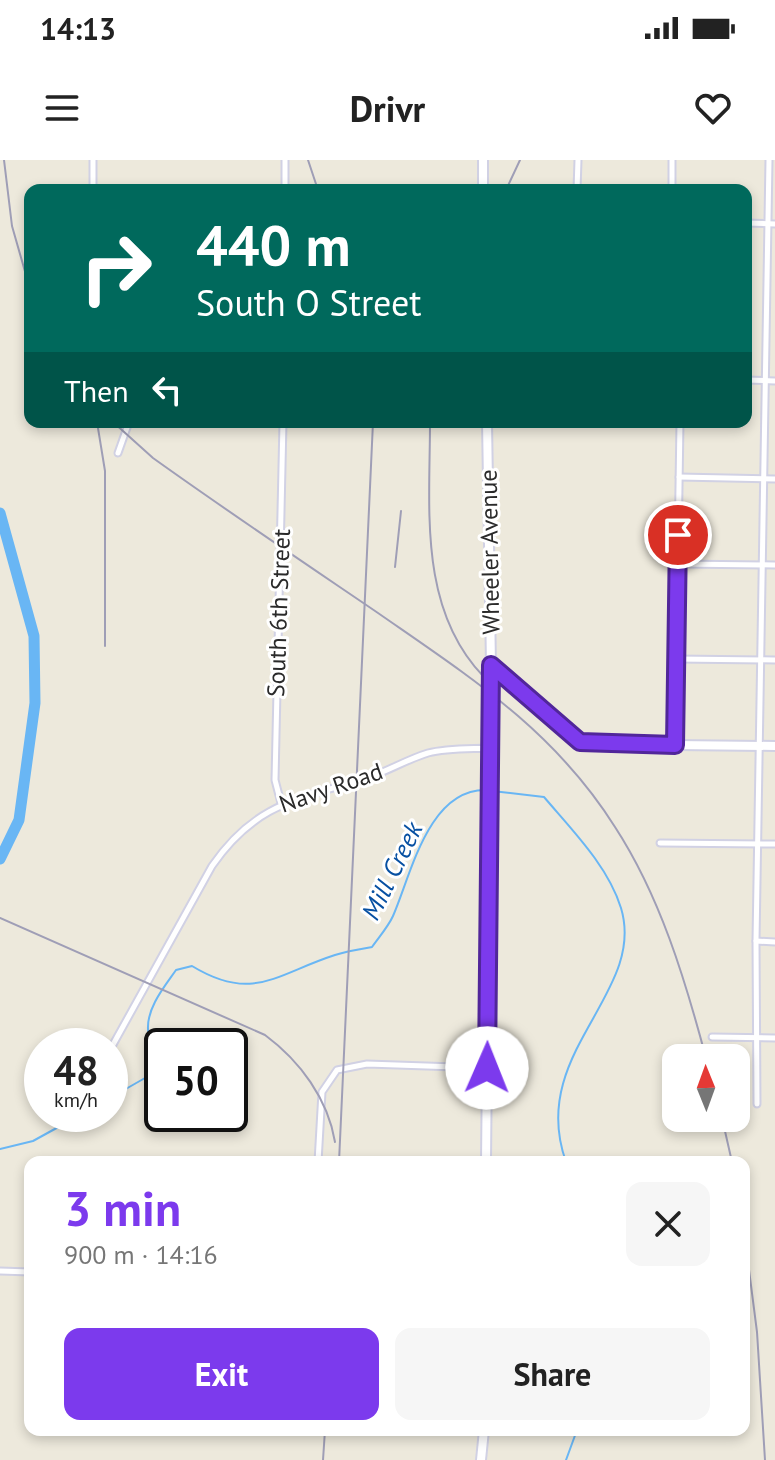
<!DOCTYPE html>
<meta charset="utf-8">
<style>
body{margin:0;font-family:"PT Sans",sans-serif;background:#f6f6f6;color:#222;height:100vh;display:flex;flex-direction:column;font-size:30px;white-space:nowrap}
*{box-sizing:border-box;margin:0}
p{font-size:26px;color:#767676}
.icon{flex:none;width:44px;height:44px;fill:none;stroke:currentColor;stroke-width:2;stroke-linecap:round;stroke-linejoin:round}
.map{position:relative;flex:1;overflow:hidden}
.side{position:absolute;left:24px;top:996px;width:726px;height:280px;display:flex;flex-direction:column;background:#fff;border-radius:16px;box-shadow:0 4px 12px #0003}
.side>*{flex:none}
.hud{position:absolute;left:24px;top:24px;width:728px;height:244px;border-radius:16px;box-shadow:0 4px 12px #0003;background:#00695c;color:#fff;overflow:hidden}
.needle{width:52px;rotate:359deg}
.buttons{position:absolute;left:662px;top:884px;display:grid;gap:16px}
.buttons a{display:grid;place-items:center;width:88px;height:88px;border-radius:16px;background:#fff;box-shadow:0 4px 12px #0003;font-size:40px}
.speed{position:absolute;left:24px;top:868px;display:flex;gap:16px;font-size:40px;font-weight:700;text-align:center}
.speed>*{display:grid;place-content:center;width:104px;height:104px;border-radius:50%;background:#fff;box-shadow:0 4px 12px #0003;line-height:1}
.speed small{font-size:20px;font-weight:400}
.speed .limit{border:4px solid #111;border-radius:12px;background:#fff;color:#111}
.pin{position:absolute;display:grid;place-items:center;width:68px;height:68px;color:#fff;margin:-34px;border:4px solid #fff;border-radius:50%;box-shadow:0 2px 8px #0007}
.me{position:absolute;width:88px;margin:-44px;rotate:1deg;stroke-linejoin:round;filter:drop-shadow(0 0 6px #0008)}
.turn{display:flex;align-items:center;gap:28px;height:168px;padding:0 40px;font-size:36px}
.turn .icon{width:104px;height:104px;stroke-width:2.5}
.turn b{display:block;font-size:56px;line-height:68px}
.then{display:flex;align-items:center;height:76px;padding:0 40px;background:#0003;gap:16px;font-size:30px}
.round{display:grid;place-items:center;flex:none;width:84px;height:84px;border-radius:16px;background:#f6f6f6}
.overview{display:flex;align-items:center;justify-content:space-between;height:136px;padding:0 40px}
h1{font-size:48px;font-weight:700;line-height:60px;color:#7c3aed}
.primary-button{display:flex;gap:16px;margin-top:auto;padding:16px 40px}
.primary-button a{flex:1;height:92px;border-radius:16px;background:#7c3aed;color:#fff;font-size:32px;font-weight:700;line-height:92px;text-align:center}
.primary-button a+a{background:#f6f6f6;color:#222}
.status{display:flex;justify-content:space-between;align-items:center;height:56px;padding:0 40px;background:#fff;direction:ltr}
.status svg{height:22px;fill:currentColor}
header{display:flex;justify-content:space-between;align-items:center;height:104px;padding:0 40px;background:#fff;font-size:36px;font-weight:700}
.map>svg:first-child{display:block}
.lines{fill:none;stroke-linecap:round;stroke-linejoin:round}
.stream{stroke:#69b6f4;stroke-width:2}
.river{stroke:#69b6f4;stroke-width:11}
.street-casing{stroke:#d1d1e4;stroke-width:9}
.secondary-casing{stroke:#d1d1e4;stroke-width:12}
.street{stroke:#fff;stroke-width:5}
.secondary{stroke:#fff;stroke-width:8}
.rail{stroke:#9f9eb6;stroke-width:2}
.route-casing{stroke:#51269a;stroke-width:20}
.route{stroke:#7c3aed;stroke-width:14}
.labels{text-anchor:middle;stroke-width:6;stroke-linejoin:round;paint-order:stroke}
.street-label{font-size:24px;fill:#2a2a2a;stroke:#fff}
.water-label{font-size:26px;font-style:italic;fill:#0750a2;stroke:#fff}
</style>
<div class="status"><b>14:13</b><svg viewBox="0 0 49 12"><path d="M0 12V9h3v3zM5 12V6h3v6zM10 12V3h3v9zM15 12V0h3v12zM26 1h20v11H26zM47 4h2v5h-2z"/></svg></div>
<header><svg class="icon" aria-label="menu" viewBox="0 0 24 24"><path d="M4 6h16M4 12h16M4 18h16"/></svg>Drivr<svg class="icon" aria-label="heart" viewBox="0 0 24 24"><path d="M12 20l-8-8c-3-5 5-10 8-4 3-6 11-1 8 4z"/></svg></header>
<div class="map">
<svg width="775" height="1300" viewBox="0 0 775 1300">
<rect width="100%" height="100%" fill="#ede9dc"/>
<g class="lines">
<g class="stream">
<path d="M492,631l52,6c28,33 64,69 77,111 26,86 -94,145 -55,254"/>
<path d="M110,938l42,-24c3,-21 -3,-27 -4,-45 -1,-22 17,-43 28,-59l16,-4c61,37 84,8 143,-11 12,-4 25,-6 37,-8 7,-10 16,-20 21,-31 18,-41 35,-127 93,-126"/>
<polyline points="0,989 33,981 82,954"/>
<polyline points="566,1300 577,1270"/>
</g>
<polyline class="river" points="0,353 34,476 35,543 19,660 0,699"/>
<g class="street-casing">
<g id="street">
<polyline points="93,0 93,30"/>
<polyline points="285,30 285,0"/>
<polyline points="577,30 578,0"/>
<polyline points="672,30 672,0"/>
<polyline points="746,63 775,64"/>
<polyline points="746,220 775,221"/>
<polyline points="118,293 129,262"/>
<polyline points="679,317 775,319"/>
<polyline points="678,404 775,405"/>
<polyline points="676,499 775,500"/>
<polyline points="675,585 680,262"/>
<polyline points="281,643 275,620 283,262"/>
<polyline points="660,683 775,684"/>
<polyline points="756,781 775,782"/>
<polyline points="712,877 775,878"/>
<path d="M110,890l102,-184c45,-65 89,-67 158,-89 20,-7 38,-18 58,-24 19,-5 41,-4 62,-5"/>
<polyline points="757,944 756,781 769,0"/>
<polyline points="318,1002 322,932 337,910 367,904 486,908"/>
<polyline points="0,1111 30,1112"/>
</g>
</g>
<g class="secondary-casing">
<g id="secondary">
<polyline points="483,30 483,0"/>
<polyline points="491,505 585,584 775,586"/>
<polyline points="486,1002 491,505 487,262"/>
<polyline points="481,1300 484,1270"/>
</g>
</g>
<use href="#street" class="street"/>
<use href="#secondary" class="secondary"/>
<g class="rail">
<polyline points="4,0 12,66 30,129"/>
<polyline points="308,0 318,30"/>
<polyline points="506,30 520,0"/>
<polyline points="97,262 105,311 105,486"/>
<path d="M113,262l40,36c74,53 150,104 225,155 92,64 176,117 237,214 45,69 70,152 91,231"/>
<path d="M430,262c0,87 -12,187 54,255"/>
<polyline points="395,407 401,351"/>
<path d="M0,758l265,117c35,26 63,64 70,107"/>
<polyline points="722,958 732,1002"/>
<polyline points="339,1002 373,262"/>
<polyline points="744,1071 757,1172 765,1300"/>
<polyline points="323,1300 325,1270"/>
</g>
</g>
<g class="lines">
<g class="route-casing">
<polyline id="route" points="487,908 491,505 580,582 675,585 678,375"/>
</g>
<use href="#route" class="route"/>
</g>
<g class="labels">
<g class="street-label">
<text transform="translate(490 392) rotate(-91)" y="8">Wheeler Avenue</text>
<text transform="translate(279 453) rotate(-88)" y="8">South 6th Street</text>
<text transform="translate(331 628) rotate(-19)" y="8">Navy Road</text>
</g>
<g class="water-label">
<text transform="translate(392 711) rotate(-64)" y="9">Mill Creek</text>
</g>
</g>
</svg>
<div class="buttons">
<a><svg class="needle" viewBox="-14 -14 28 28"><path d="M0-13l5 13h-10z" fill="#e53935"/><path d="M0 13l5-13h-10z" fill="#767676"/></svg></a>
</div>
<div class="speed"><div>48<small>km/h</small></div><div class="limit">50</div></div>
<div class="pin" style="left:678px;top:375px;background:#d93025"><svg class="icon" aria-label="arrive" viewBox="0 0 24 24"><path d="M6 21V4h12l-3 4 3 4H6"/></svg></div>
<svg class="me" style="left:487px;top:908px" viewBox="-20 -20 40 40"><circle r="19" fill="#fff"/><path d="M0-13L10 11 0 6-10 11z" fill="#7c3aed"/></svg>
<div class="hud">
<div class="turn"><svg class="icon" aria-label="right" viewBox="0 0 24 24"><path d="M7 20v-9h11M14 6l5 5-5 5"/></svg><div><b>440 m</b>South O Street</div></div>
<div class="then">Then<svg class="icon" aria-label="left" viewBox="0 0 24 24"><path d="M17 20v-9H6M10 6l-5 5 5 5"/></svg></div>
</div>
<section class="side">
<div class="overview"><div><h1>3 min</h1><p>900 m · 14:16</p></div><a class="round"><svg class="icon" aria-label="close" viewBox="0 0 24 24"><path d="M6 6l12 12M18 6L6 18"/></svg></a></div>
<div class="primary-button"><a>Exit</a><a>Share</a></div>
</section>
</div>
